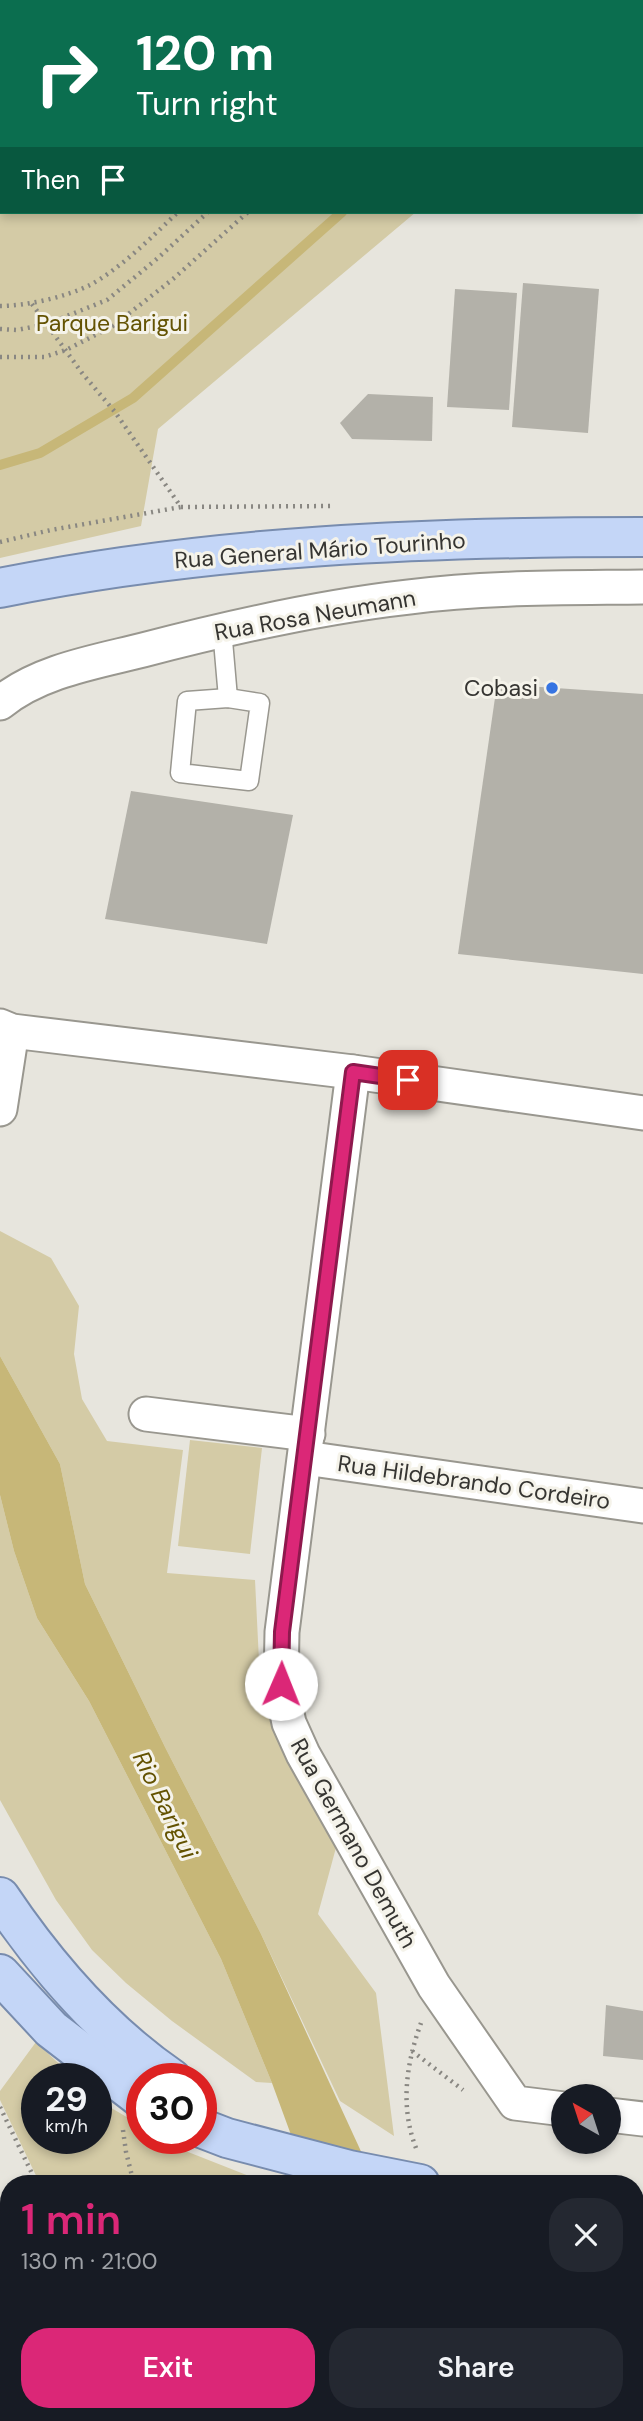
<!DOCTYPE html>
<meta charset="utf-8">
<style>
body{margin:0;font-family:"DM Sans",sans-serif;background:#242831;color:#f1f3f6;height:100vh;display:flex;flex-direction:column;font-size:26px;white-space:nowrap}
*{box-sizing:border-box;margin:0}
p{font-size:23px;color:#9ea1a6}
.icon{flex:none;width:38px;height:38px;fill:none;stroke:currentColor;stroke-width:2;stroke-linecap:round;stroke-linejoin:round}
.map{position:relative;flex:1;overflow:hidden}
.panel{position:absolute;left:0px;top:2175px;width:644px;height:247px;display:flex;flex-direction:column;background:#171b24;border-radius:28px 28px 0 0;box-shadow:0 4px 10px #0003}
.panel>*{flex:none}
.top-card{position:absolute;left:0px;top:0px;width:644px;height:214px;box-shadow:0 4px 10px #0003;background:#0b6e4f;color:#fff;overflow:hidden}
.needle{width:46px;rotate:321deg}
.tools{position:absolute;left:551px;top:2084px;display:grid;gap:14px}
.tools a{display:grid;place-items:center;width:70px;height:70px;border-radius:50%;background:#171b24;box-shadow:0 4px 10px #0003;font-size:35px}
.speed{position:absolute;left:21px;top:2063px;display:flex;gap:14px;font-size:35px;font-weight:700;text-align:center}
.speed>*{display:grid;place-content:center;width:91px;height:91px;border-radius:50%;background:#171b24;box-shadow:0 4px 10px #0003;line-height:1}
.speed small{font-size:18px;font-weight:400}
.speed .limit{border:10px solid #d22;background:#fff;color:#111}
.pin{position:absolute;display:grid;place-items:center;width:60px;height:60px;color:#fff;margin:-30px;border-radius:14px;box-shadow:0 4px 10px #0006}
.me{position:absolute;width:77px;margin:-38px;rotate:1deg;stroke-linejoin:round;filter:drop-shadow(0 0 5px #0008)}
.turn{display:flex;align-items:center;gap:24px;height:147px;padding:0 21px;font-size:32px}
.turn .icon{width:91px;height:91px;stroke-width:2.5}
.turn b{display:block;font-size:49px;line-height:60px}
.then{display:flex;align-items:center;height:66px;padding:0 21px;background:#0003;gap:14px;font-size:26px}
.round{display:grid;place-items:center;flex:none;width:74px;height:74px;border-radius:28px;background:#242831}
.summary{display:flex;align-items:center;justify-content:space-between;height:119px;padding:0 21px}
h1{font-size:42px;font-weight:600;line-height:52px;color:#db2777}
.cta{display:flex;gap:14px;margin-top:auto;padding:14px 21px}
.cta a{flex:1;height:80px;border-radius:28px;background:#db2777;color:#fff;font-size:28px;font-weight:600;line-height:80px;text-align:center}
.cta a+a{background:#242831;color:#f1f3f6}
.map>svg:first-child{display:block}
.green{fill:#d4cba6}
.water{fill:#c7b778}
.lines{fill:none;stroke-linecap:round;stroke-linejoin:round}
.stream{stroke:#c7b778;stroke-width:10}
.building{fill:#b3b1a9}
.service-casing{stroke:#99978f;stroke-width:21}
.minor-casing{stroke:#99978f;stroke-width:37}
.primary-casing{stroke:#788cae;stroke-width:42}
.path{stroke:#898782;stroke-width:4.5;stroke-dasharray:2 5;stroke-linecap:butt}
.service{stroke:#fff;stroke-width:18}
.minor{stroke:#fff;stroke-width:33}
.primary{stroke:#c4d6f7;stroke-width:38}
.route-casing{stroke:#8e194d;stroke-width:18}
.route{stroke:#db2777;stroke-width:12}
.poi-dot{fill:#3674e2;stroke:#f5f3ea;stroke-width:2.5}
.labels{text-anchor:middle;stroke-width:6;stroke-linejoin:round;paint-order:stroke}
.park-label{font-size:23px;fill:#645303;stroke:#f5f3ea}
.street-label{font-size:23px;fill:#363532;stroke:#f5f3ea}
.poi-label{font-size:23px;fill:#363532;stroke:#f5f3ea;text-anchor:end}
.water-label{font-size:24px;font-style:italic;fill:#635201;stroke:#f5f3ea}
</style>
<div class="map">
<svg width="643" height="2421" viewBox="0 0 643 2421">
<rect width="100%" height="100%" fill="#e7e5dd"/>
<g class="green">
<polygon points="0,0 625,0 2,2 2,212 416,212 158,429 141,526 0,558"/>
<polygon points="0,1231 51,1258 79,1306 74,1354 82,1399 107,1441 183,1450 167,1573 255,1580 259,1661 273,1722 337,1844 318,1914 376,1993 394,2136 340,2101 261,1934 166,1749 85,1584 60,1464 0,1356"/>
<polygon points="190,1440 262,1448 250,1554 178,1546"/>
<polygon points="0,1495 14,1551 37,1618 89,1701 221,1959 272,2083 256,2082 172,2021 126,1983 92,1950 56,1900 0,1800"/>
<polygon points="36,2042 75,2079 37,2079 37,2138 96,2138 96,2099 142,2126 142,2138 163,2139 178,2148 269,2184 40,2184 0,2100 0,2091"/>
<polygon points="149,2413 429,2413 433,2421 152,2421"/>
<polygon points="493,2413 575,2413 578,2421 497,2421"/>
</g>
<g class="water">
<polygon points="0,0 302,0 2,2 0,159"/>
<polygon points="0,1356 60,1464 85,1584 166,1749 261,1934 376,2184 309,2184 272,2083 221,1959 89,1701 37,1618 14,1551 0,1495"/>
<polygon points="429,2413 493,2413 497,2421 433,2421"/>
</g>
<g class="lines">
<g class="stream">
<polyline points="545,2 547,0"/>
<polyline points="0,465 40,453 133,398 342,212"/>
</g>
</g>
<g class="building">
<polygon points="523,283 599,289 588,433 512,427"/>
<polygon points="455,289 517,293 509,410 447,407"/>
<polygon points="368,394 433,397 432,441 352,439 340,423"/>
<polygon points="497,684 643,694 643,974 458,954"/>
<polygon points="131,791 293,815 267,944 105,919"/>
<polygon points="606,2005 643,2011 643,2060 603,2056"/>
<polygon points="0,2410 10,2414 22,2421 0,2421"/>
</g>
<g class="lines">
<g class="service-casing">
<g id="service">
<polyline points="222,629 228,698"/>
<polygon points="228,698 260,703 249,781 180,773 187,701"/>
<polyline points="0,2249 9,2267"/>
<polyline points="0,2345 9,2341"/>
<polyline points="0,2370 9,2375"/>
<polyline points="45,2413 49,2421"/>
<polyline points="75,2413 79,2421"/>
</g>
</g>
<g class="minor-casing">
<g id="minor">
<path d="M0,703c39,-32 95,-41 143,-53 88,-23 176,-43 266,-53 77,-10 156,-9 234,-10"/>
<polyline points="0,1026 12,1031 353,1072 643,1113"/>
<polyline points="353,1072 282,1632 281,1684 289,1723 303,1754 434,1986 515,2103 564,2109"/>
<polyline points="0,1109 12,1031"/>
<polyline points="146,1414 308,1434"/>
<polyline points="305,1458 643,1506"/>
<polyline points="609,2115 643,2119"/>
<polyline points="605,2413 608,2421"/>
</g>
</g>
<g class="primary-casing">
<g id="primary">
<path d="M0,588c211,-43 429,-51 643,-51"/>
<path d="M0,1897c47,70 102,134 172,182"/>
<polyline points="0,1974 51,2029 142,2099"/>
<polyline points="201,2128 227,2138 349,2170 420,2184"/>
<polyline points="635,2215 643,2216"/>
</g>
</g>
<g class="path">
<polyline points="388,2 390,0"/>
<polyline points="420,2 421,0"/>
<polyline points="454,2 456,0"/>
<polyline points="32,304 82,373 115,412 181,507 334,506"/>
<path d="M0,306c26,0 66,-9 90,-21 30,-16 63,-49 88,-73"/>
<polyline points="0,329 17,330 47,324 107,300 158,258 208,212"/>
<polyline points="0,357 44,357 66,350 113,326 173,279 248,212"/>
<polyline points="0,542 51,530 181,507"/>
<polyline points="412,2051 463,2090"/>
<polyline points="0,2107 37,2184"/>
<polyline points="123,2130 126,2152 134,2184"/>
<path d="M416,2148c-16,-41 -10,-84 5,-125"/>
<polyline points="635,2278 643,2274"/>
<polyline points="146,2413 149,2421"/>
<polyline points="234,2413 241,2421"/>
</g>
<use href="#service" class="service"/>
<use href="#minor" class="minor"/>
<use href="#primary" class="primary"/>
</g>
<g class="lines">
<g class="route-casing">
<polyline id="route" points="281,1684 282,1632 353,1072 408,1080"/>
</g>
<use href="#route" class="route"/>
</g>
<circle class="poi-dot" cx="552" cy="688" r="7"/>
<g class="labels">
<g class="park-label">
<text x="112" y="331">Parque Barigui</text>
</g>
<g class="street-label">
<text transform="translate(320 550) rotate(-4)" y="8">Rua General Mário Tourinho</text>
<text transform="translate(315 615) rotate(-10)" y="8">Rua Rosa Neumann</text>
<text transform="translate(474 1482) rotate(8)" y="8">Rua Hildebrando Cordeiro</text>
<text transform="translate(354 1843) rotate(61)" y="8">Rua Germano Demuth</text>
</g>
<g class="poi-label">
<text x="538" y="696">Cobasi</text>
</g>
<g class="water-label">
<text transform="translate(165 1805) rotate(64)" y="8">Rio Barigui</text>
</g>
</g>
</svg>
<div class="tools">
<a><svg class="needle" viewBox="-14 -14 28 28"><path d="M0-13l5 13h-10z" fill="#e53935"/><path d="M0 13l5-13h-10z" fill="#9ea1a6"/></svg></a>
</div>
<div class="speed"><div>29<small>km/h</small></div><div class="limit">30</div></div>
<div class="pin" style="left:408px;top:1080px;background:#d93025"><svg class="icon" aria-label="arrive" viewBox="0 0 24 24"><path d="M6 21V4h12l-3 4 3 4H6"/></svg></div>
<svg class="me" style="left:281px;top:1684px" viewBox="-20 -20 40 40"><circle r="19" fill="#fff"/><path d="M0-13L10 11 0 6-10 11z" fill="#db2777"/></svg>
<div class="top-card">
<div class="turn"><svg class="icon" aria-label="right" viewBox="0 0 24 24"><path d="M7 20v-9h11M14 6l5 5-5 5"/></svg><div><b>120 m</b>Turn right</div></div>
<div class="then">Then<svg class="icon" aria-label="arrive" viewBox="0 0 24 24"><path d="M6 21V4h12l-3 4 3 4H6"/></svg></div>
</div>
<section class="panel">
<div class="summary"><div><h1>1 min</h1><p>130 m · 21:00</p></div><a class="round"><svg class="icon" aria-label="close" viewBox="0 0 24 24"><path d="M6 6l12 12M18 6L6 18"/></svg></a></div>
<div class="cta"><a>Exit</a><a>Share</a></div>
</section>
</div>
